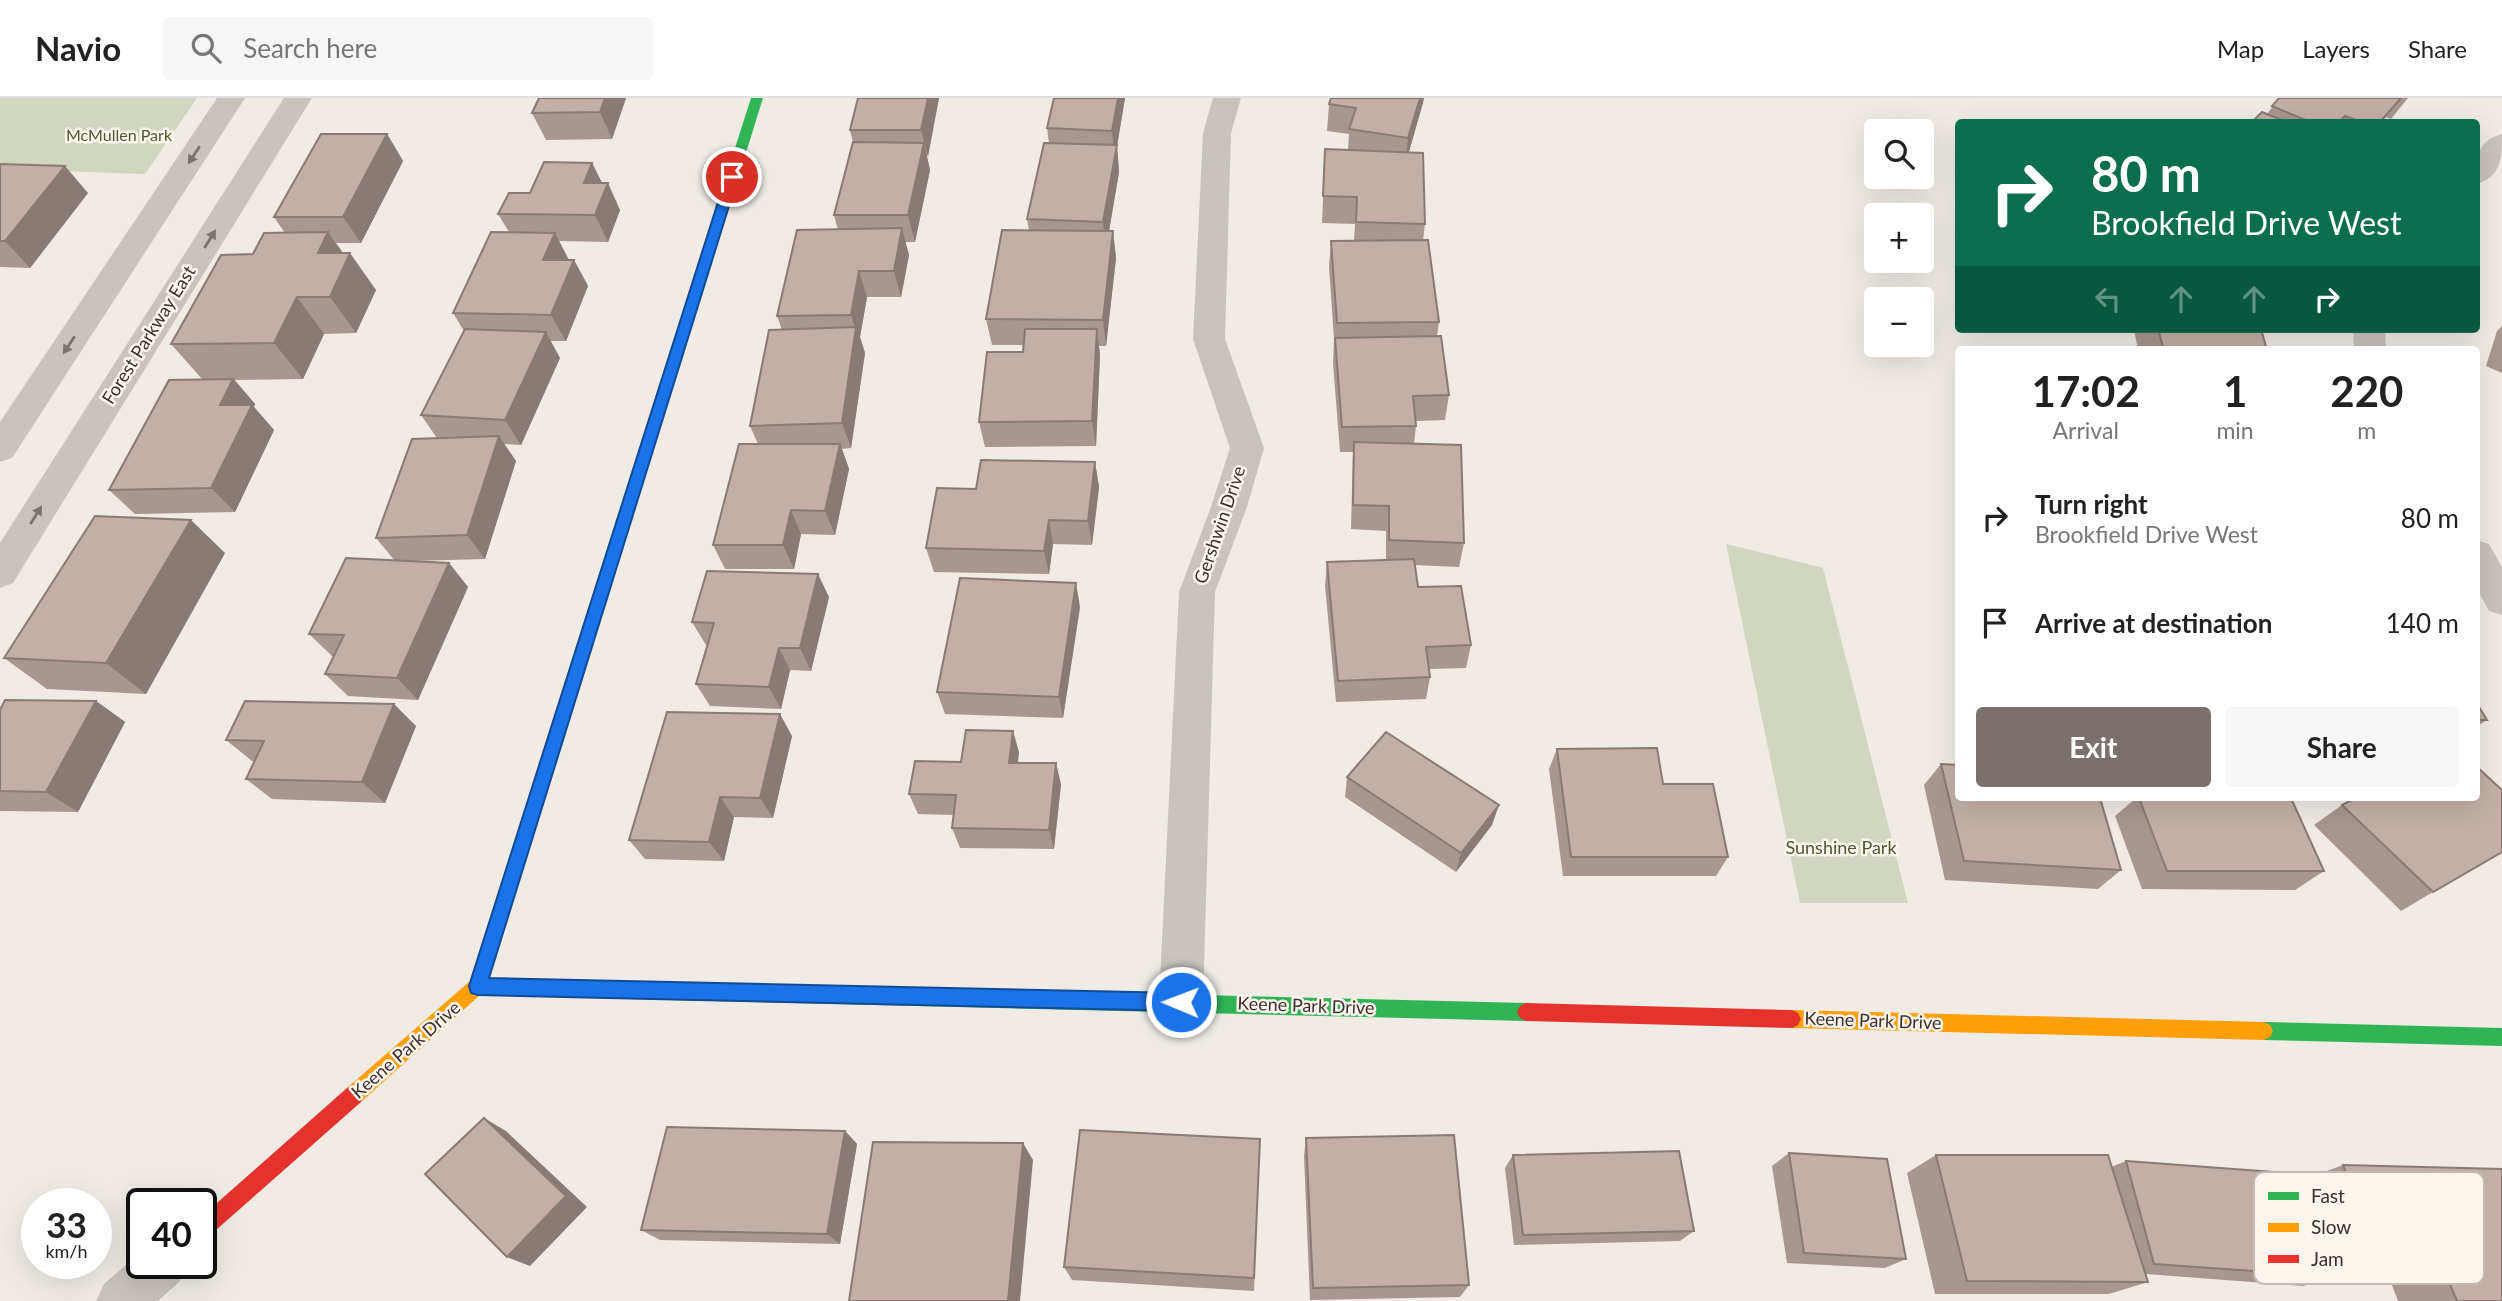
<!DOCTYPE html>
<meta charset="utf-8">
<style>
body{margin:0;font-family:Lato,sans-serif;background:#f6f6f6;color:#222;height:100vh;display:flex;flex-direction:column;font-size:26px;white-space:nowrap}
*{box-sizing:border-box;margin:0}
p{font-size:23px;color:#767676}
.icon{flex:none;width:38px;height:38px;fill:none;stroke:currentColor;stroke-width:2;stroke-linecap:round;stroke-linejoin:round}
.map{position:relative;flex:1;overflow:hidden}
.drawer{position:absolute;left:1955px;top:248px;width:525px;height:455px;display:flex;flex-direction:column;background:#fff;border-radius:7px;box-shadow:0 7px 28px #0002}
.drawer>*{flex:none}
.guide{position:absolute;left:1955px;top:21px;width:525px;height:214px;border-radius:7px;box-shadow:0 7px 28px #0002;background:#0b6e4f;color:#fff;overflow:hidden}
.buttons{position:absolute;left:1864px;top:21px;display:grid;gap:14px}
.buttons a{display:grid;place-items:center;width:70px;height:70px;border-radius:7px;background:#fff;box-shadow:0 7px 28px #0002;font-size:35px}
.speed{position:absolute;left:21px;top:1090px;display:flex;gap:14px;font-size:35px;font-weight:700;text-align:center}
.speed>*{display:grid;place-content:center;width:91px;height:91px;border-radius:50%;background:#fff;box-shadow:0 7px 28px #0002;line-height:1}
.speed small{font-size:18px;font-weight:400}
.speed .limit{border:4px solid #111;border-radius:10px;background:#fff;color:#111}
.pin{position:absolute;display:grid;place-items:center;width:60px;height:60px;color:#fff;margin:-30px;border:4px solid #fff;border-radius:50%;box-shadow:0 2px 7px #0007}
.me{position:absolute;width:77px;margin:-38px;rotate:271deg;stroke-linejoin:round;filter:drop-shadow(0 0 5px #0008)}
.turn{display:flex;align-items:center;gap:24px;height:147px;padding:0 21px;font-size:32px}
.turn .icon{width:91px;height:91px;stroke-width:2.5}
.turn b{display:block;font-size:49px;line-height:60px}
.lanes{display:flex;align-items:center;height:66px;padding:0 21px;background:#0003;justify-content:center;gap:35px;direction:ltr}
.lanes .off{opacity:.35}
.eta{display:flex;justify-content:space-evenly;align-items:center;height:119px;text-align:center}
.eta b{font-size:42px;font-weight:700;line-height:49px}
.primary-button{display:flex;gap:14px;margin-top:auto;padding:14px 21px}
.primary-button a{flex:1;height:80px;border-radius:7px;background:#7a716c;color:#fff;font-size:28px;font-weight:700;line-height:80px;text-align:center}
.primary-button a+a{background:#f6f6f6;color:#222}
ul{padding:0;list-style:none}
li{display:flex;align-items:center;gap:21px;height:105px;padding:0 21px}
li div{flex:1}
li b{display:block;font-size:26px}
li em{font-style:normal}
header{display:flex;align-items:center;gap:42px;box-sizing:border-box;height:98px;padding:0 35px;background:#fff;border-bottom:2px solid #e0e0e0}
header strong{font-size:33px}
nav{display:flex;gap:38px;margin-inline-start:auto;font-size:24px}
.search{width:490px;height:63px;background:#f6f6f6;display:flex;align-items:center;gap:18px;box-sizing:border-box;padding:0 24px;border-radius:7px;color:#767676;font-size:26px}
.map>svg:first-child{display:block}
.green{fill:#d1d6bf}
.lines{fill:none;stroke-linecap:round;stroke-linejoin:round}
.street{fill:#c9c3be;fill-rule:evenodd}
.fast{fill:#30b455;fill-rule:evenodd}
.slow{fill:#ff9f0a;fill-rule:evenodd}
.jam{fill:#e5322d;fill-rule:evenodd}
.wall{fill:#a89690}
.shaded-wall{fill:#887a75}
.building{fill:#c3afa7;stroke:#887a75;stroke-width:2}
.oneway{fill:#7b726d}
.route{fill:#1a73e8;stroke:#114b97;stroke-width:2}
.labels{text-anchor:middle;stroke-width:5;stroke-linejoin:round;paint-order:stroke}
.far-park-label{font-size:16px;fill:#4a5a2e;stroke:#fbf5ee}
.street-label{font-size:18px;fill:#3b302b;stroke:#fbf5ee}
.park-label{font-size:18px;fill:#4a5a2e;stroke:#fbf5ee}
.key{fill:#fbf5ee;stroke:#c1bab4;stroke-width:2}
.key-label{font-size:19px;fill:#3b302b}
</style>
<header>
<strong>Navio</strong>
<div class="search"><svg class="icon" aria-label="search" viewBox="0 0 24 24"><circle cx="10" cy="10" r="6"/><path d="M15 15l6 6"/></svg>Search here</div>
<nav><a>Map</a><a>Layers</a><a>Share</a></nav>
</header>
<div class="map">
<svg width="2502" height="1203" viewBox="0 0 2502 1203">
<rect width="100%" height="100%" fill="#f0ebe5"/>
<g class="green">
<polygon points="0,0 197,0 145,76 0,71"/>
<polygon points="1726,446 1823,470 1908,805 1800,805"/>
</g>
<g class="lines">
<g class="street">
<polygon points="217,0 245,0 12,360 0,364 0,324"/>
<polygon points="284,0 312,0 13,485 0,490 0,445"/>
<polygon points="1213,0 1241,0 1231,35 1225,241 1264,350 1247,409 1215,494 1203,904 1196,919 1181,925 1166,919 1159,904 1179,494 1211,409 1230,350 1193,241 1203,35"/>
<path d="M2502,36c0,23 0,43 -26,50 0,-23 -1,-43 26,-50z"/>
<polygon points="2353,231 2385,231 2386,252 2354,252"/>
<polygon points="2476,442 2489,446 2502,469 2502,517 2489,513 2476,489"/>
<polygon points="142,1153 142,1166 187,1166 180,1183 158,1203 96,1203 104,1186"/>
</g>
<g class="fast">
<polygon points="751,0 763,0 603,514 600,518 590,518 587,514"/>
<polygon points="548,881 1526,905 1532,908 1535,914 1532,920 1526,923 548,899 542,896 539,890 542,884"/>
<polygon points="2264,924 2502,930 2502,948 2264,942 2258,939 2255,933 2258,927"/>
</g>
<g class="slow">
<polygon points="595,508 600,510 603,514 488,880 548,881 554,884 557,890 554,896 548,899 480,897 361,1004 354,1006 347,1004 345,997 347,990 470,883 587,514 590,510"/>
<polygon points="1792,912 2264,924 2270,927 2273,933 2270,939 2264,942 1792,930 1786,927 1783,921 1786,915"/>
</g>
<g class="jam">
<polygon points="1526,905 1792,912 1798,915 1801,921 1798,927 1792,930 1526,923 1520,920 1517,914 1520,908"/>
<polygon points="354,988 361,990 363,997 361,1004 208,1139 201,1142 201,1119 347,990"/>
</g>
</g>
<g class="wall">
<polygon points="539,0 626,0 612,41 546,42 532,15"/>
<polygon points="939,0 927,59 930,72 915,144 905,144 909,157 901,199 867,199 860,239 865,255 851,350 842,351 849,371 835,437 801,436 794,471 725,471 713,447 758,346 750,328 782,232 777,218 838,132 834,117 853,44 850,32"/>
<polygon points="1054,0 1125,0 1117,48 1119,74 1109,133 1113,133 1116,160 1106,248 1099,248 1100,257 1096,348 985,349 979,324 1023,254 1024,247 992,247 986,221 1029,132 1027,121 1049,45 1047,30"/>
<polygon points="1331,0 1424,0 1409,54 1425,126 1423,142 1439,224 1437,238 1449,297 1445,322 1416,323 1416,328 1414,346 1464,445 1459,469 1414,467 1418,489 1471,547 1466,570 1429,571 1430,579 1426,601 1336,604 1325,488 1327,464 1386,462 1386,433 1351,431 1353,354 1340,354 1333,265 1334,241 1329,169 1331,143 1354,143 1355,126 1322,125 1325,51 1348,52 1349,36 1327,33 1329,6"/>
<polygon points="2279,0 2408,0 2391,21 2386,19 2382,24 2252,24 2267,16"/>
<polygon points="387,36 403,63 361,145 336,145 343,155 376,192 356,235 324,236 303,281 235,282 255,306 254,309 274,332 235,414 135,416 109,392 202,281 171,246 253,156 285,135 274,119"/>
<polygon points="592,65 602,85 620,112 608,144 559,143 568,162 574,162 588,188 566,243 550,243 560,260 521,347 504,346 516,363 485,461 411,463 449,465 468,489 418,602 348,598 325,576 334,558 332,558 309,536 395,463 376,440 437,340 421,317 464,233 453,215 509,134 498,116 530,95"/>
<polygon points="0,66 88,95 30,170 0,169"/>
<polygon points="2502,228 2502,275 2486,268 2497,233"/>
<polygon points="2134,231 2261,231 2267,252 2138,252"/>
<polygon points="1095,364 1099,389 1092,447 1053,446 1049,476 934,474 926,450 976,391"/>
<polygon points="225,455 146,596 47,591 4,560"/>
<polygon points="829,499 811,573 790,572 781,611 710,608 696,586 707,547 706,547 692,524"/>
<polygon points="1080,509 1063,620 945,616 937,594"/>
<polygon points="96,603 125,624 78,714 0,713 0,612"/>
<polygon points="2476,604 2487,622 2476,629"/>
<polygon points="416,628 385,705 272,701 246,681 254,663 252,663 226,642"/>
<polygon points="792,638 773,720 734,719 724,763 645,761 629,742"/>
<polygon points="1557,651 1663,686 1728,759 1716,778 1563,778 1549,671"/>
<polygon points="1019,654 1018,665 1061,686 1054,751 960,750 952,730 954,717 918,716 909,696 961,664"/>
<polygon points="1941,666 2121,772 2098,791 1945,782 1924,687"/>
<polygon points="1347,679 1492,727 1456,774 1345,699"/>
<polygon points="2136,700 2291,700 2324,773 2295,792 2142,791 2115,718"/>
<polygon points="2342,707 2433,794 2401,813 2314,727"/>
<polygon points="845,1033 857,1046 840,1146 660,1142 641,1132"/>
<polygon points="1306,1040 1469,1187 1460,1199 1310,1202 1304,1058"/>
<polygon points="1260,1041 1254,1193 1072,1182 1064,1169"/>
<polygon points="1789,1055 1906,1161 1885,1170 1787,1165 1772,1068"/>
<polygon points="1513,1057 1694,1133 1680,1143 1514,1147 1505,1070"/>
<polygon points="1936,1057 2111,1069 2126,1063 2305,1081 2343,1067 2502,1203 2398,1203 2391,1185 2333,1184 2332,1180 2303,1188 2146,1176 2148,1184 2109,1196 1935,1196 1907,1075"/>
</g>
<g class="shaded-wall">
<polygon points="605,0 626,0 612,41 600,14"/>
<polygon points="928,0 939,0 928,59 921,32"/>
<polygon points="1118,0 1125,0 1117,48 1119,74 1106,151 1103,124 1115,58 1112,33"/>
<polygon points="1420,0 1424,0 1423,5 1405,67 1408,40"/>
<polygon points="387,36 403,63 361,145 343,119"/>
<polygon points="924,45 930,72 915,144 908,117"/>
<polygon points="592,65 605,91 584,85"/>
<polygon points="65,68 88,95 30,170 5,143"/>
<polygon points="608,85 620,112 608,144 595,117"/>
<polygon points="902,130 909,157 901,199 894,173"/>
<polygon points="1113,133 1116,160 1106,248 1103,222"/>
<polygon points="328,134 347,161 350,155 376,192 356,235 330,199 318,155"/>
<polygon points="555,135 569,162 543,162"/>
<polygon points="574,162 588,188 566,243 551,217"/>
<polygon points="859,173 867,199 860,239 865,255 851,350 842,325 856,233 851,217"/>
<polygon points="297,199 324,236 303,281 274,245"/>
<polygon points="1097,231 1100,257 1096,348 1092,323"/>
<polygon points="546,234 560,260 521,347 505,322"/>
<polygon points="233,281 255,306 254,309 274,332 235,414 211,390 220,307"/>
<polygon points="499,338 516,363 485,461 467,437"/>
<polygon points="840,346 849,371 835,437 825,413"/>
<polygon points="1095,364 1099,389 1092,447 1088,423"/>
<polygon points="791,412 801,436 794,471 783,447"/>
<polygon points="191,422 225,455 146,596 106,565"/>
<polygon points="1049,422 1053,446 1049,476 1044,453"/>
<polygon points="449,465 468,489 418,602 397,580"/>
<polygon points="818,476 829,499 811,573 800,550"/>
<polygon points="1076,485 1080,509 1063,620 1059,599"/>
<polygon points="779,550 790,572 781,611 769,589"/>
<polygon points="96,603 125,624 78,714 46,694"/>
<polygon points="394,606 416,628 385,705 362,684"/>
<polygon points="780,616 792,638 773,720 760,700"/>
<polygon points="1013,633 1019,654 1015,685 1009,665"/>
<polygon points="1056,665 1061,686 1054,751 1049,732"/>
<polygon points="720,699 734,719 724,763 709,744"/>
<polygon points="1499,707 1492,727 1456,774 1461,755"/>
<polygon points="484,1020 506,1033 587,1109 530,1168 507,1159"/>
<polygon points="845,1033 857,1046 840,1146 827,1136"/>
<polygon points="1023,1045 1033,1062 1020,1203 1008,1203"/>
</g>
<g class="building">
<polygon points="539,0 605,0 600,14 532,15"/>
<polygon points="858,0 928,0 921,32 850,32"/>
<polygon points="1054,0 1118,0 1112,33 1047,30"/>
<polygon points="1331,0 1420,0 1408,40 1349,31 1356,10 1329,6"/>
<polygon points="2279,0 2401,0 2380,24 2361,24 2345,18 2339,24 2310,24 2272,8"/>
<polygon points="2262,14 2286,24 2252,24"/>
<polygon points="321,36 387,36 343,119 274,119"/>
<polygon points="853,44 924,45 908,117 834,117"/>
<polygon points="1044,45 1117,47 1103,124 1027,121"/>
<polygon points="1325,51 1423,55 1425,126 1356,124 1357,99 1323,98"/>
<polygon points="544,64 592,65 584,85 608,85 595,117 498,116 509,95 530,95"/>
<polygon points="0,66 65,68 5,143 0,143"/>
<polygon points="902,130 894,173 859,173 851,217 777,218 797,132"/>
<polygon points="1002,132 1113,133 1103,222 986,221"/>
<polygon points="328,134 318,155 350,155 330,199 297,199 274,245 171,246 221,157 253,156 264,135"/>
<polygon points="491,134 555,135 543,162 574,162 551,217 453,215"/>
<polygon points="1428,142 1439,224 1337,225 1331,143"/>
<polygon points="856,229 842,325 750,328 769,232"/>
<polygon points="465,231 546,234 505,322 421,317"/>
<polygon points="1025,231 1097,231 1092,323 979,324 987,254 1023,254"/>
<polygon points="2158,231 2261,231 2267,252 2186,252 2163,249"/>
<polygon points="1441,238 1449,297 1413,298 1416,328 1342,329 1335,240"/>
<polygon points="233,281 220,307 252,307 211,390 109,392 169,282"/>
<polygon points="499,338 467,437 376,440 412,341"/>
<polygon points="1354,344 1461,347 1464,445 1389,442 1389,408 1353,407"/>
<polygon points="739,346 840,346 825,413 791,412 783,447 713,447"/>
<polygon points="981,362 1095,364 1088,423 1049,422 1044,453 926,450 937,390 976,391"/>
<polygon points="95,418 191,422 106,565 4,560"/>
<polygon points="346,460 449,465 397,580 325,576 344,537 309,536"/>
<polygon points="1414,461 1418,489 1461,488 1471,547 1426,549 1430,579 1338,583 1327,464"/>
<polygon points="707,473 818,476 800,550 779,550 769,589 696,586 714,525 692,524"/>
<polygon points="960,480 1076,485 1059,599 937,594"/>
<polygon points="5,602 96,603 46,694 0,693 0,612"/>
<polygon points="245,603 394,606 362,684 246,681 264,643 226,642"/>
<polygon points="2476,604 2487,622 2476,622"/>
<polygon points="667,614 780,616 760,700 720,699 709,744 629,742"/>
<polygon points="966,632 1013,633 1009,665 1056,665 1049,732 952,730 956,697 909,696 915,663 961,664"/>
<polygon points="1386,634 1499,707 1461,755 1347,679"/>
<polygon points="1657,650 1663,686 1713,686 1728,759 1571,759 1557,651"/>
<polygon points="1941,666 1958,667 1958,700 2100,700 2121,772 1964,763"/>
<polygon points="2476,668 2502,692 2502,754 2433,794 2342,707 2355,700 2476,700"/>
<polygon points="2139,700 2291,700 2324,773 2167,773"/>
<polygon points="484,1020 566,1098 507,1159 425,1076"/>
<polygon points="667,1029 845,1033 827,1136 641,1132"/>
<polygon points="1080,1032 1260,1041 1254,1180 1064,1169"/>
<polygon points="1454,1037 1469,1187 1313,1190 1306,1040"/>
<polygon points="873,1044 1023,1045 1008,1203 849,1203"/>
<polygon points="1679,1053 1694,1133 1523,1137 1513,1057"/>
<polygon points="1789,1055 1887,1061 1906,1161 1804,1155"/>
<polygon points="1936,1057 2108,1057 2148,1184 1967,1183"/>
<polygon points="2126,1063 2303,1076 2338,1179 2154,1166"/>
<polygon points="2343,1067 2502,1071 2502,1203 2457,1203 2444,1172 2383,1171"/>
</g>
<defs><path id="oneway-solid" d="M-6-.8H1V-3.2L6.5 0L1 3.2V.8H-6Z" transform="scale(1.75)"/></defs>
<g class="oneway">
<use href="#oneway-solid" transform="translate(194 57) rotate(123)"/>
<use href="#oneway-solid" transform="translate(210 141) rotate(-58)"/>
<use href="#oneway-solid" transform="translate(69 247) rotate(123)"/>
<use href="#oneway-solid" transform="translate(36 417) rotate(-58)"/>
</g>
<polygon class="route" points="732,75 738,79 489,880 1181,895 1187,898 1190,904 1187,910 1181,913 478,897 471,895 469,888 726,79"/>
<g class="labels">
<g class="far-park-label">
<text x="119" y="43">McMullen Park</text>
</g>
<g class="street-label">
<text transform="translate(149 237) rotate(-58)" y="6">Forest Parkway East</text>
<text transform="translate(1220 427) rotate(-71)" y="6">Gershwin Drive</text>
<text transform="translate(1306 908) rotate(2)" y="6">Keene Park Drive</text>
<text transform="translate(1873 923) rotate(2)" y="6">Keene Park Drive</text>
<text transform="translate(406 952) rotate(-41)" y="6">Keene Park Drive</text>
</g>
<g class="park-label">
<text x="1841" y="756">Sunshine Park</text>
</g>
</g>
<rect x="2254" y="1074" width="230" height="112" rx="10" class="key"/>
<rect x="2268" y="1094" width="31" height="8" fill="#30b455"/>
<rect x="2268" y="1125" width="31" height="9" fill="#ff9f0a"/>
<rect x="2268" y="1157" width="31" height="8" fill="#e5322d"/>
<g class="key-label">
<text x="2311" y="1105">Fast</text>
<text x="2311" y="1136">Slow</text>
<text x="2311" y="1168">Jam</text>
</g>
</svg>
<div class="buttons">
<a><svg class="icon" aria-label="search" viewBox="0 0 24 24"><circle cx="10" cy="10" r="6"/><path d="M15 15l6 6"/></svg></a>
<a>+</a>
<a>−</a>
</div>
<div class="speed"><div>33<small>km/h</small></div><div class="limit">40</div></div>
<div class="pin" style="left:732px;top:79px;background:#d93025"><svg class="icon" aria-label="arrive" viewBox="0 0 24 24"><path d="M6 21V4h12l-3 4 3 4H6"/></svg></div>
<svg class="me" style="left:1181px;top:904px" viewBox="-20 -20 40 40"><circle r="17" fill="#1a73e8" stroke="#fff" stroke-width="3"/><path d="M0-11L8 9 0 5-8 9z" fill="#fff"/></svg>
<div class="guide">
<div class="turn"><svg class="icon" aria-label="right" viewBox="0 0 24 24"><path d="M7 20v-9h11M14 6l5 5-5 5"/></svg><div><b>80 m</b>Brookfield Drive West</div></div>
<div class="lanes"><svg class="icon off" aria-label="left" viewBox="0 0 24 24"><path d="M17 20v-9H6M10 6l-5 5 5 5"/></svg><svg class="icon off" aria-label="ahead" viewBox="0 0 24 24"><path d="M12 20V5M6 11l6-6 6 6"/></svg><svg class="icon off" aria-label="ahead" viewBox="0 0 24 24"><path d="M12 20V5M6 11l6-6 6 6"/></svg><svg class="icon" aria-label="right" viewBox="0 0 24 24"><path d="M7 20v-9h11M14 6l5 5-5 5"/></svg></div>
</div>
<section class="drawer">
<div class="eta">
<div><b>17:02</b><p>Arrival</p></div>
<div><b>1</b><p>min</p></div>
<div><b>220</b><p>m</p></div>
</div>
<ul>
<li><svg class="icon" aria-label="right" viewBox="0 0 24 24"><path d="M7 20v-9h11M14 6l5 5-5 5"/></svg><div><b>Turn right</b><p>Brookfield Drive West</p></div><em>80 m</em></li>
<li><svg class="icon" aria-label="arrive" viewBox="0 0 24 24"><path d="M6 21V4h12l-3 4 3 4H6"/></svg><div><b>Arrive at destination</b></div><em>140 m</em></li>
</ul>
<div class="primary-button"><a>Exit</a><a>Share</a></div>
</section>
</div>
